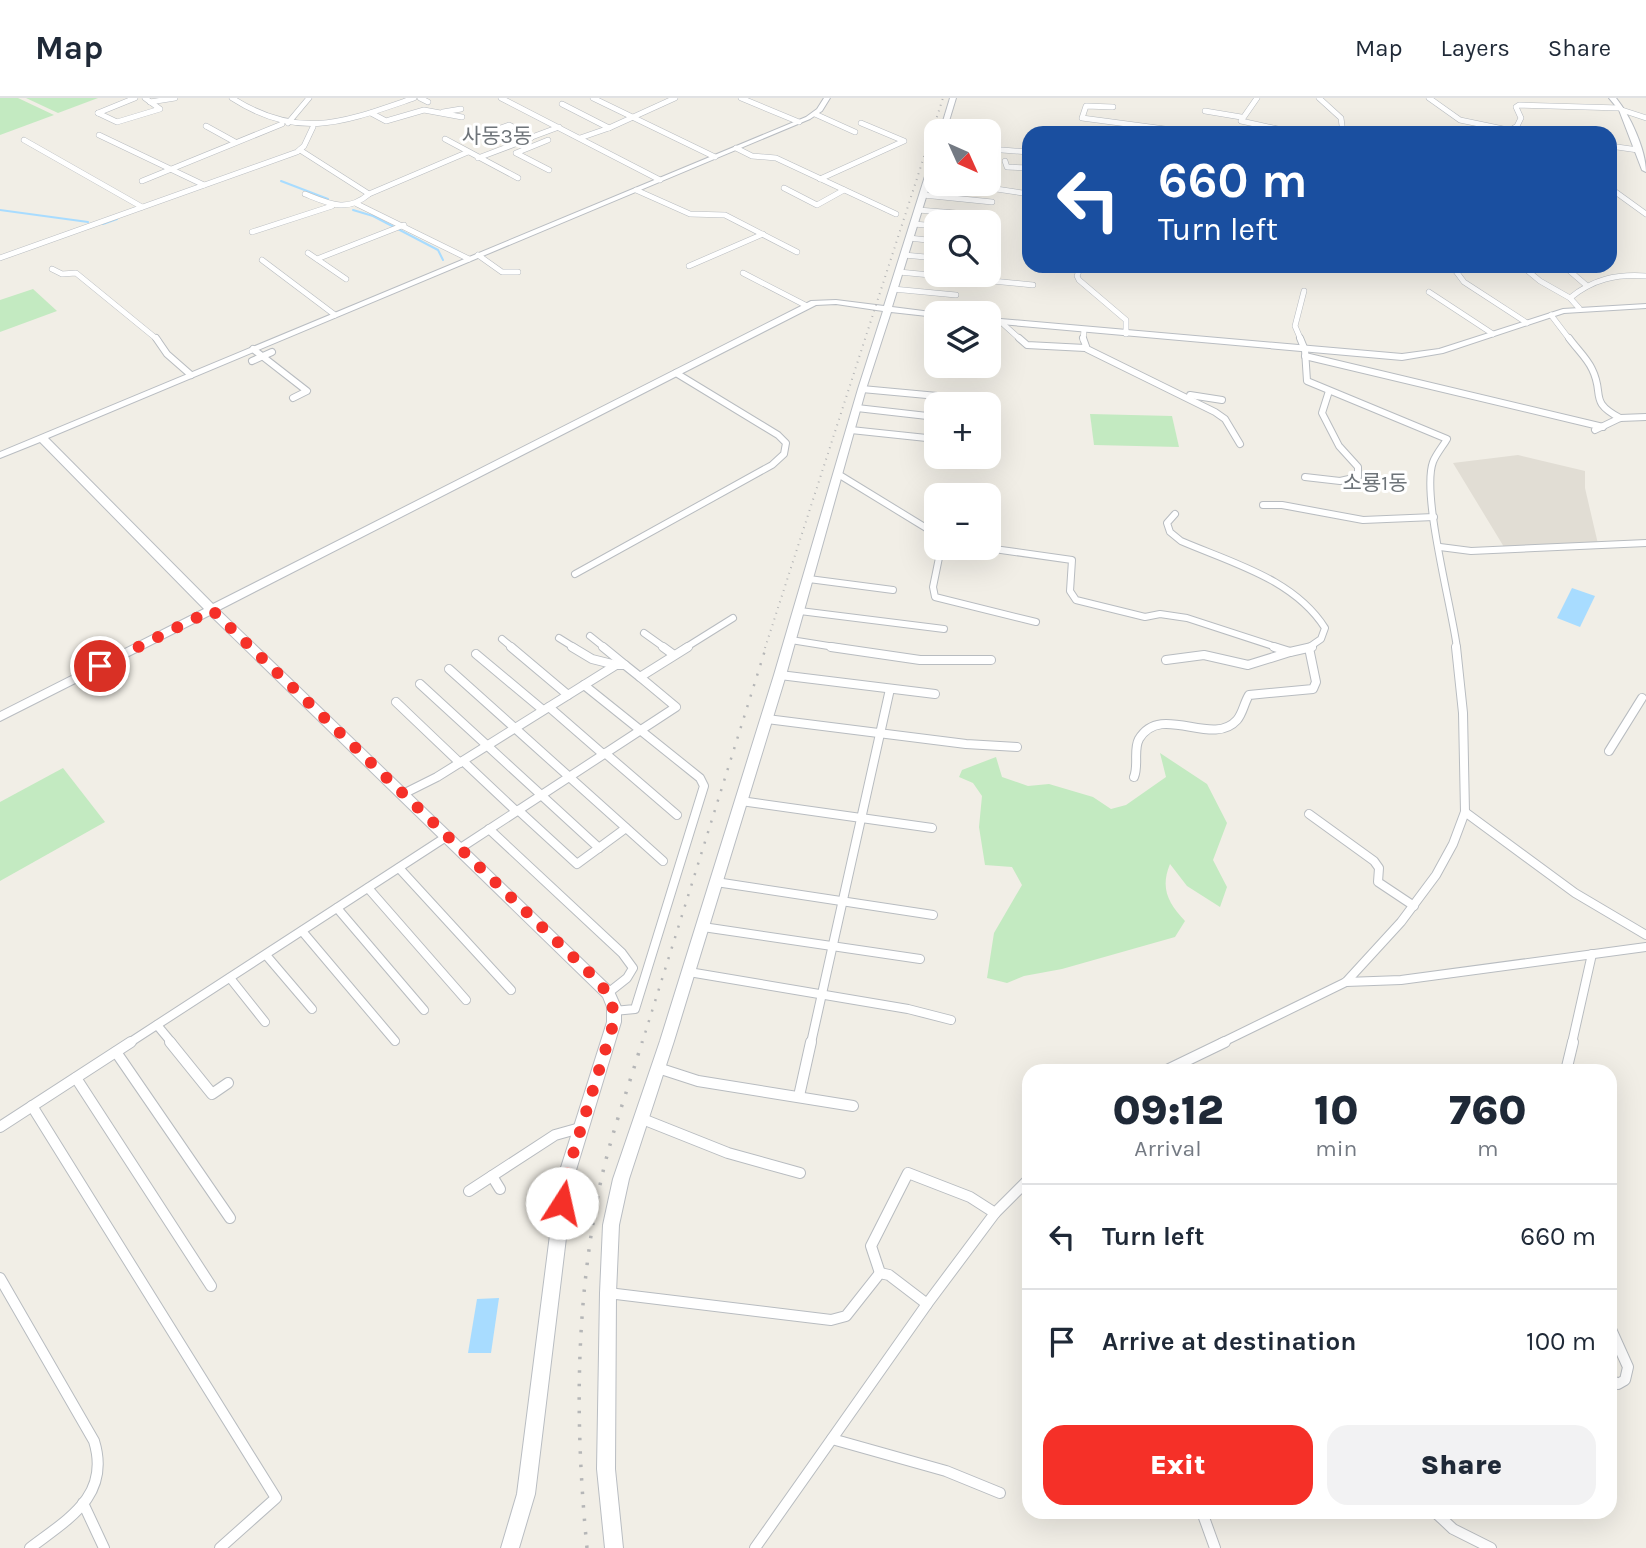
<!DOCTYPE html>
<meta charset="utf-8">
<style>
body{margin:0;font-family:Karla,"Noto Sans KR",sans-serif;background:#f2f2f3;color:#1f2937;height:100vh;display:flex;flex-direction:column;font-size:26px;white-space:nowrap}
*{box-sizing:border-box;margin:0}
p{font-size:23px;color:#747a83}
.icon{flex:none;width:38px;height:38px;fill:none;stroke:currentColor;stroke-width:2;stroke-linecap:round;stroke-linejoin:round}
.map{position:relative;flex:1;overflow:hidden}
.sheet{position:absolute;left:1022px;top:966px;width:595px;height:455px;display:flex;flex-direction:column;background:#fff;border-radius:21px;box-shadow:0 7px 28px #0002}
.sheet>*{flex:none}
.top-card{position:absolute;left:1022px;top:28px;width:595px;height:147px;border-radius:21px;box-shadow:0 7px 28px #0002;background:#1a4fa0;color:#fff;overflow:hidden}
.needle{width:46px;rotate:135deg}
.fabs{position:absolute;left:924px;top:21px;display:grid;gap:14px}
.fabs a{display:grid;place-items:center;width:77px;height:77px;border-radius:14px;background:#fff;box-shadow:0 7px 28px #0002;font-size:35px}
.pin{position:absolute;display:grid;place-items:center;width:60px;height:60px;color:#fff;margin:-30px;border:4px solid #fff;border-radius:50%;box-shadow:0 2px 7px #0007}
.me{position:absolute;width:77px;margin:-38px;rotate:10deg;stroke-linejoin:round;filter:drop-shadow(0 0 5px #0008)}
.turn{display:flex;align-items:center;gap:24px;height:147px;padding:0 21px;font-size:32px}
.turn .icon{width:91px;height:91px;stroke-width:2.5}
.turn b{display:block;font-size:49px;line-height:60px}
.eta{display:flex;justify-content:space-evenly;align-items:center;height:119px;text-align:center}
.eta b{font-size:42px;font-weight:800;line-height:49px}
.action{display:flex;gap:14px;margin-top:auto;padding:14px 21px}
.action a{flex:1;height:80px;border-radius:21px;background:#f53028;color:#fff;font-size:28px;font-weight:800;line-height:80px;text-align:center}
.action a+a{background:#f2f2f3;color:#1f2937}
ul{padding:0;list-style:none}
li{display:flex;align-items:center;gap:21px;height:105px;padding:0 21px;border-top:2px solid #e0e1e3}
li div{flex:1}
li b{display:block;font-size:26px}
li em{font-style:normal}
header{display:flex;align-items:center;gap:42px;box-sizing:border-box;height:98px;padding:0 35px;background:#fff;border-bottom:2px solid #e0e1e3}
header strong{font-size:33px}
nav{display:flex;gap:38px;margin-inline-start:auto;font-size:24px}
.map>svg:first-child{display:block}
.education{fill:#e1ddd4}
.green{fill:#c3eac1}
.water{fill:#a8dcff}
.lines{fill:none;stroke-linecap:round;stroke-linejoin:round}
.stream{stroke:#a8dcff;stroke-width:2}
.street-far3-casing{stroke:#b8bcc0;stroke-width:6}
.street-far2-casing{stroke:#b8bcc0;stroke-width:8}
.street-far1-casing{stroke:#b8bcc0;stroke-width:10}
.street-casing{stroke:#b8bcc0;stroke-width:12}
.secondary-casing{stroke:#b9bdc2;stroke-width:2}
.street-far3{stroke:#fff;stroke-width:5}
.street-far2{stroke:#fff;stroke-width:6}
.street-far1{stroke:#fff;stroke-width:8}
.street{stroke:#fff;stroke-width:10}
.secondary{fill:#fff;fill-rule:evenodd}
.rail-far2{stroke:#b5b6b7;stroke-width:2;stroke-dasharray:1 5;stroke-linecap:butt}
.rail-far1{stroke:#b5b6b7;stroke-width:2.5;stroke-dasharray:2 9;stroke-linecap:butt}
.rail{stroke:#b5b6b7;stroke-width:3.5;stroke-dasharray:2.5 11;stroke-linecap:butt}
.route{stroke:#f53028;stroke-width:12;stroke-dasharray:0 21.6}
.labels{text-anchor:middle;stroke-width:6;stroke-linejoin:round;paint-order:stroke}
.far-quarter-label{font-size:21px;fill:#6e7479;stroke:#fff}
</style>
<header>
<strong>Map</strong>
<nav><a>Map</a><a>Layers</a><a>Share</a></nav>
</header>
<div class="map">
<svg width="1646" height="1450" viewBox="0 0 1646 1450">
<rect width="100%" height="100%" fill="#f1eee6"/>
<polygon class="education" points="1518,357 1585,373 1585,390 1598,446 1504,449 1453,365"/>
<g class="green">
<polygon points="0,0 18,0 54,17 0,37"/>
<polygon points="26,0 98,0 58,15"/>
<polygon points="33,191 57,213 0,234 0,202"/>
<polygon points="1090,316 1172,318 1179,349 1094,347"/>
<path d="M1160,655l47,31 20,39 -14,37 14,27 -7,20 -33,-21 -17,-22c-10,24 -2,39 15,57l-10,16 -113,32 -38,7 -17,7 -20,-5 7,-45 28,-48 -10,-18 -27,-2 -6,-38 3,-31 -9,-13 -14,-6 3,-7 34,-13 6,20 26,9 21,-2 44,13 18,12 15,-4 40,-28z"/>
<polygon points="63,670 105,724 0,783 0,704"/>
</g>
<g class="water">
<polygon points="1572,490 1595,498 1580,529 1557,520"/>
<polygon points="499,1200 491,1255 468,1255 477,1201"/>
</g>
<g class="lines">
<g class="stream">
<polyline points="281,83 328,101"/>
<polyline points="0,112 88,124"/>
<polyline points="353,112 373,118 438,152 443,162"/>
<polyline points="103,126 117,121"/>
</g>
<g class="street-far3-casing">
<g id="street-far3">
<path d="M232,0c67,43 112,24 182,0"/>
<polyline points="420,0 428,4"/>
<polyline points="501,0 660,82"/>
<polyline points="593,0 715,59"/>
<polyline points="741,0 799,24"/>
<polyline points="1257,0 1241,23 1287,33"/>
<polyline points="1319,0 1341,20 1343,35"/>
<polyline points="1429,0 1460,22 1508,32"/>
<polyline points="150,4 175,0"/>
<polyline points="562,6 609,30 675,0"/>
<polyline points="1113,9 1086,8 1082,20 1195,35"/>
<polyline points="1622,12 1646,20"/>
<polyline points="1205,13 1241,19"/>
<polyline points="443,14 461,11"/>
<polyline points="98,15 117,24 160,11 145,0"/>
<polyline points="98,15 135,0"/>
<polyline points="371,15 386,23 424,12 462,19"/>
<polyline points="815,16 855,34"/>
<polyline points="288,25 309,0"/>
<polyline points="206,28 235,44"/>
<polyline points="492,33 509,27 532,39 559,29"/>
<polyline points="1506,35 1517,28 1521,20 1516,9 1519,7 1620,10"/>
<polyline points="99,37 204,87"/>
<polyline points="580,40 609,30"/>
<polyline points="445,41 518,80"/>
<polyline points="24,42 142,109"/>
<polyline points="548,42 516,55 549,72"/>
<polyline points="1610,48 1638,52"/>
<polyline points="736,50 752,58 776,60 896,116"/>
<polyline points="989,51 1029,54"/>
<path d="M300,52l69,44c-22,19 -39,10 -64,0"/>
<polyline points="478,60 531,40"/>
<polyline points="1005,63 1007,69 1029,70"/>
<polyline points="820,81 904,43 861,25"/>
<polyline points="142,83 282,26"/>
<polyline points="963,86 1029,96"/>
<polyline points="784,90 817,107 844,92"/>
<polyline points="1610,90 1646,116"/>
<polyline points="636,92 690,116 725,117 797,154"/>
<polyline points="369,96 468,54"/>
<polyline points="923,97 992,104"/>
<polyline points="357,106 469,161"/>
<polyline points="918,112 994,118"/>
<polyline points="914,126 936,128"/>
<polyline points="989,132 994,133"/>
<polyline points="252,134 332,108"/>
<polyline points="909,140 936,143"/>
<polyline points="989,148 992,148"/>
<polyline points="308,155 346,181"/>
<polyline points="478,157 502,174 518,174"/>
<polyline points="904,157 936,160"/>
<polyline points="0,160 297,54 304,48 313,29"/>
<polyline points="317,161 404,127"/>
<polyline points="262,162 335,217"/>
<polyline points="989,165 993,166"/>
<polyline points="689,168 763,136"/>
<polyline points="1081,168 1077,178 1079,182 1126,222 1126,236"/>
<polyline points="1522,168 1540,183 1570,200"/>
<polyline points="1564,168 1586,187"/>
<polyline points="52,171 62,176 76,175 158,242"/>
<polyline points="1455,172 1464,184 1527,225"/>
<polyline points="899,174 1033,187"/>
<polyline points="743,175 807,208"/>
<polyline points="893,191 956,197"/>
<polyline points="1429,194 1493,236"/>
<path d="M1579,210l-9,-10c23,-19 46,-24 76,-22"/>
<polyline points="1551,217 1570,242"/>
<polyline points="1002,225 1021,242"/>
<polyline points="1083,242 1084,232"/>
<polyline points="1301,242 1295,228 1304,193"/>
</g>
</g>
<g class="street-far2-casing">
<g id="street-far2">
<polyline points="156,240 167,256 191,277"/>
<polyline points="1019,240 1027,247 1085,250"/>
<polyline points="1083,240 1087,251 1215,314 1225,321 1240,346"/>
<path d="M1300,240l5,12 2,31 140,58c-4,7 -11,15 -14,23 -12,32 19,146 24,186"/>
<path d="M1569,240c7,10 18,20 23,31 13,26 -4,32 28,49"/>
<polyline points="253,251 307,293 293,300"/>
<polyline points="1305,258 1603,329"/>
<polyline points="252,263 272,254"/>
<polyline points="862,291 970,301"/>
<polyline points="1190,297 1222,302"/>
<polyline points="857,310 936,319"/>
<polyline points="851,332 936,341"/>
<polyline points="1595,332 1620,320 1646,319"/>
<polyline points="838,376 936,436"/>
<polyline points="1305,379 1340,383 1358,379 1358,369 1339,348 1322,315 1329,293"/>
<polyline points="1263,407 1282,407 1363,422 1434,419"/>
<path d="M1175,416l-8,9 3,9 11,9c51,22 113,38 144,87l-4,11 -13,9"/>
<polyline points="1440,449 1471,453 1646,445"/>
<polyline points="941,450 933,489 935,499 1036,524"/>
<polyline points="987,450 1072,462 1070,493 1076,502 1145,519 1160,516 1187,520 1279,550"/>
<polyline points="575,476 772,367 784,356 786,345 778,337 676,275"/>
<polyline points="809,481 893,492"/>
<polyline points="800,513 944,531"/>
<polyline points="644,535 665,550"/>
<polyline points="590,538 605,550"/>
<polyline points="559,540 575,550"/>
<polyline points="502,541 513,550"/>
<polyline points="791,542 841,550"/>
<polyline points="685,550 733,520"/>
</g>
</g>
<g class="street-far1-casing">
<g id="street-far1">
<polyline points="511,549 568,597"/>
<polyline points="572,549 592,561 616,567"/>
<polyline points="603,549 625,567"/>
<polyline points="663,549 674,557"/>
<polyline points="831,549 920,562 991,562"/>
<polyline points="1274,549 1290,554 1312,549"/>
<polyline points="476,556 543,612"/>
<polyline points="1166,562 1204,557 1248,567 1290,554"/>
<polyline points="449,571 663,763"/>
<polyline points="780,577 935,596"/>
<polyline points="420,586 599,750"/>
<polyline points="584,587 700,680 704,688 635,911 614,913"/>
<polyline points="396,604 460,665"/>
<polyline points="549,609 603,656"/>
<polyline points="767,621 966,646 1017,649"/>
<polyline points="1609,653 1642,600"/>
<polyline points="605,655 677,717"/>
<polyline points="463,663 516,713"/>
<path d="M1134,679c5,-12 -1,-27 5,-38 22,-37 73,9 98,-19 6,-7 7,-17 12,-25l64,-6 3,-7 -7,-34"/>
<polyline points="403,696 437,679 616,567 625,567 640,579"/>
<polyline points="741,703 932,730"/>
<polyline points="518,712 577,766 626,730"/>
<polyline points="1465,714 1575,795 1646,837"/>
<polyline points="1309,716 1374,763 1379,770 1378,784 1414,808"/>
<polyline points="489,731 622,855 633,870 627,880 608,895"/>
<polyline points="459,751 676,609 640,579 688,549"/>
<polyline points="399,770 511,892"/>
<polyline points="716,784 933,817"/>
<polyline points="368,790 466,902"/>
<polyline points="337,810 424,912"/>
<polyline points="703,829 920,861"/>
<polyline points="302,833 395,943"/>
<polyline points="266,857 312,911"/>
<polyline points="689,874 908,911 951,922"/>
<polyline points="230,880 265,924"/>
<polyline points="1346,884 1401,882 1646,849"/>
<polyline points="157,927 172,945"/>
<polyline points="129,945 446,739"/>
<polyline points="811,945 890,591"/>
<polyline points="1221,945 1346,884 1401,824 1436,777 1453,746 1465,714 1463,615 1456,549"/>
<polyline points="1572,945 1592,856"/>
</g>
</g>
<g class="street-casing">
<g id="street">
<polyline points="170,944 212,996 228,985"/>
<polyline points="116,954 230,1120"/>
<polyline points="658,970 698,983 853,1008"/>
<polyline points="1165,973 1225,944"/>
<polyline points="1566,973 1573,944"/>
<polyline points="76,980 211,1188"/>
<polyline points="799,998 811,944"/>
<polyline points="32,1008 276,1400 220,1450"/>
<polyline points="640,1020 728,1055 800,1075"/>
<polyline points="0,1029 131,944"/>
<polyline points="492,1078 500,1091"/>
<polyline points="469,1093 555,1037 580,1030"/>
<polyline points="880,1175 871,1148 908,1075 970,1099 995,1115"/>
<path d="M0,1180l94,163c17,55 -26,78 -64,107"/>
<polyline points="608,1195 831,1222 846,1218 880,1175 889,1177 927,1206"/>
<polyline points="1610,1229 1628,1269 1625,1282 1618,1286 1610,1281"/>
<polyline points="832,1341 946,1373 1000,1395"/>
<polyline points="83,1405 104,1450"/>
<polyline points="1202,1414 1215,1450"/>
<polyline points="1437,1416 1453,1431 1491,1450"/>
<polyline points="755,1450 927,1206 995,1115 1029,1081"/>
</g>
</g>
<g class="secondary-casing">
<g id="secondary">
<polygon points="824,0 830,0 822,13 810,21 48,340 213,506 811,203 836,202 884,208 932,56 936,54 936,67 892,209 939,215 936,215 936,219 891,214 866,291 786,577 674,943 629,1081 619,1127 616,1195 615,1371 623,1450 605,1450 597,1371 600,1195 603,1127 613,1081 660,943 774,577 858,291 883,213 836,206 816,207 219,512 613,891 621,909 621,924 573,1082 535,1396 519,1450 501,1450 517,1396 557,1082 607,924 607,909 603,899 210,517 0,623 0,614 204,511 40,344 0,360 0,354 806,19 817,11"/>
<polygon points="950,0 956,0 946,33 940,33"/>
<path d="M1609,0h7c14,17 30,52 30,74l-4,-2 -23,-60z"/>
<polygon points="1646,206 1646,210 1564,215 1443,255 1402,262 989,225 989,220 1402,256 1439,251 1563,211"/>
</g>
</g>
<use href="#street-far3" class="street-far3"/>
<use href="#street-far2" class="street-far2"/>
<use href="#street-far1" class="street-far1"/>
<use href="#street" class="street"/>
<use href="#secondary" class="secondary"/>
<polyline class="rail-far2" points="765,550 943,0"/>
<polyline class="rail-far1" points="642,945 766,549"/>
<path class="rail" d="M587,1450c-12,-124 -12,-240 13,-363 10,-48 28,-96 42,-143"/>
</g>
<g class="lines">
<path class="route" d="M100,568l112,-56 383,368c13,14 19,25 19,44l-49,158 -3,23"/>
</g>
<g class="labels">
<g class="far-quarter-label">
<text x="497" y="45">사동3동</text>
<text x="1375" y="392">소룡1동</text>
</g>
</g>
</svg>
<div class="fabs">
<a><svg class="needle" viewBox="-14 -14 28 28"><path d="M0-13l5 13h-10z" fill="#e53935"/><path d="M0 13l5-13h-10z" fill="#747a83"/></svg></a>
<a><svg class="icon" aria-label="search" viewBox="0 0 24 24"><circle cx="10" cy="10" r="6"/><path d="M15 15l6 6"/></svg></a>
<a><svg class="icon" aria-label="layers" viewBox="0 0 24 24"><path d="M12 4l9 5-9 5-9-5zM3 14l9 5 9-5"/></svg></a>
<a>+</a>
<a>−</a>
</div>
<div class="pin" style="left:100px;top:568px;background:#d93025"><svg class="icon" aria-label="arrive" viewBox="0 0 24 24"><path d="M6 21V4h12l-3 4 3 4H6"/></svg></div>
<svg class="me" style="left:562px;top:1105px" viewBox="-20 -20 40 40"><circle r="19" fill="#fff"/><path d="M0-13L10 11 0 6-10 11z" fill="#f53028"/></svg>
<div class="top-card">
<div class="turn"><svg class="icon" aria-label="left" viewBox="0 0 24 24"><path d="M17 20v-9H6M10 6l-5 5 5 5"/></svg><div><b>660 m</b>Turn left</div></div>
</div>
<section class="sheet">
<div class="eta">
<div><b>09:12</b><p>Arrival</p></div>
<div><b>10</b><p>min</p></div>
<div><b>760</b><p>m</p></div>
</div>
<ul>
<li><svg class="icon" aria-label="left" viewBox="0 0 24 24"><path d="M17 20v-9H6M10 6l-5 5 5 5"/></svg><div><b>Turn left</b></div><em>660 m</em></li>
<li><svg class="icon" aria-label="arrive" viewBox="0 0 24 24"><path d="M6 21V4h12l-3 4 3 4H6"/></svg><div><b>Arrive at destination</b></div><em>100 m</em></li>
</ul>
<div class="action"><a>Exit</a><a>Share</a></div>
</section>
</div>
